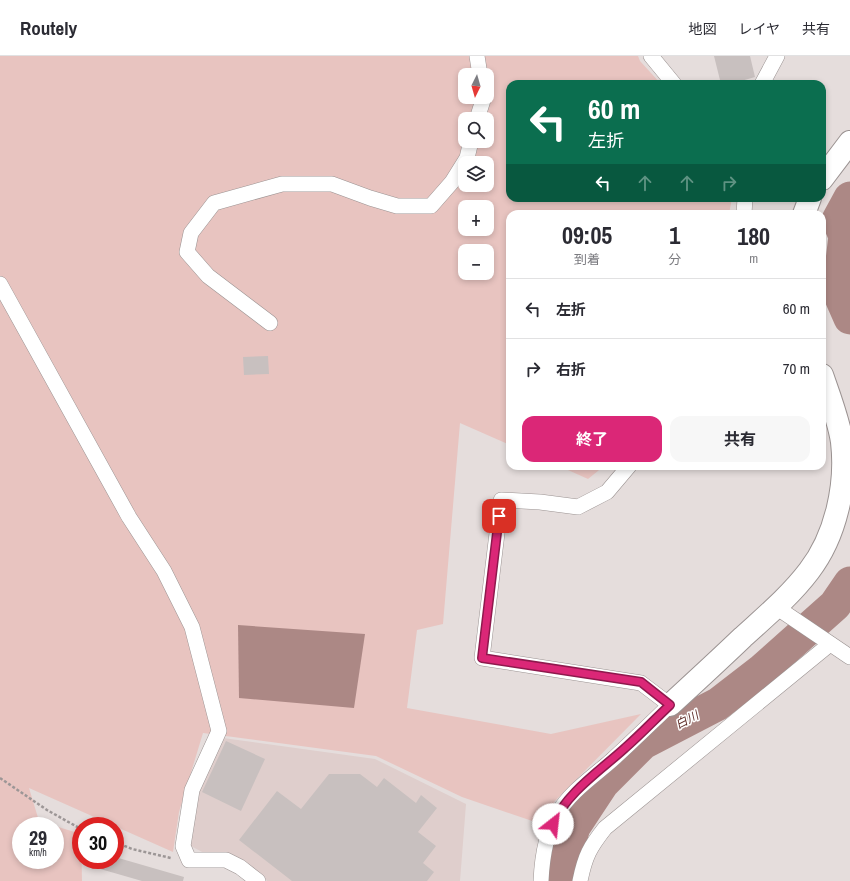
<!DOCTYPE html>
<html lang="ja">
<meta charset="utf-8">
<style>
body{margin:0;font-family:"Archivo Narrow","Noto Sans JP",sans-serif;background:#f7f7f7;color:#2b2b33;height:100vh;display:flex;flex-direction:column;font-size:15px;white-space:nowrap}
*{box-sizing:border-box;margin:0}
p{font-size:13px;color:#7c7c81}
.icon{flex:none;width:22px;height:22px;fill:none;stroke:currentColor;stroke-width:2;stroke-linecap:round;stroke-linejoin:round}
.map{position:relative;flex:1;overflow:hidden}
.side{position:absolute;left:506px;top:154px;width:320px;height:260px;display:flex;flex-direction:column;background:#fff;border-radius:12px;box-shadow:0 2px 6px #0003}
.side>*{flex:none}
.banner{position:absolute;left:506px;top:24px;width:320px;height:122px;border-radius:12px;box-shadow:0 2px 6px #0003;background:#0b6e4f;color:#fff;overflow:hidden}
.needle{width:26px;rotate:185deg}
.fabs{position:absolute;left:458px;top:12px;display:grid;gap:8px}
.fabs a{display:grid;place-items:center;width:36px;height:36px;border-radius:8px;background:#fff;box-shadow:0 2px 6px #0003;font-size:20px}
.speed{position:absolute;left:12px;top:761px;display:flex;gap:8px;font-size:20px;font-weight:700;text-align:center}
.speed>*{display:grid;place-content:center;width:52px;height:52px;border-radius:50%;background:#fff;box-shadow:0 2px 6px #0003;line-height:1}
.speed small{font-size:10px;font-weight:400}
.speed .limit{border:6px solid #d22;background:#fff;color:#111}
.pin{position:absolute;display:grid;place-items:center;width:34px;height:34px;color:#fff;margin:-17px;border-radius:8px;box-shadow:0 2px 6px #0006}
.me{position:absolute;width:44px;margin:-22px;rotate:29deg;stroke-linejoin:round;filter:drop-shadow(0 0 3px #0008)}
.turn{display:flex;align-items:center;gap:14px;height:84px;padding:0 16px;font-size:18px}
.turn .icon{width:52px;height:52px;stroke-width:2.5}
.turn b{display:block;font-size:28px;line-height:34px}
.lanes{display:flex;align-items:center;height:38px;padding:0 16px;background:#0003;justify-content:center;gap:20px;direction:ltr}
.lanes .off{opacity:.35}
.eta{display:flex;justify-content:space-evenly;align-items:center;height:68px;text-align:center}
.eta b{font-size:24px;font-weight:700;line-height:28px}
.primary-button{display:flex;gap:8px;margin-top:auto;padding:8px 16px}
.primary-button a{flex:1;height:46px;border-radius:12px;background:#db2777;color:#fff;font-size:16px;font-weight:700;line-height:46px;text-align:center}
.primary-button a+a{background:#f7f7f7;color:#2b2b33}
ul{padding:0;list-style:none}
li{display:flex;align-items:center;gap:12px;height:60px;padding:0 16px;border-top:1px solid #e1e1e2}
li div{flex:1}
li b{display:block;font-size:15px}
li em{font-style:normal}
header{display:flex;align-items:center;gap:24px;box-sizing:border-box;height:56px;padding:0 20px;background:#fff;border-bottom:1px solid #e1e1e2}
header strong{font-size:19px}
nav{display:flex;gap:22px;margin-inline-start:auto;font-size:14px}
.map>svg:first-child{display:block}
.built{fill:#dfcecc}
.green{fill:#e8c4c0;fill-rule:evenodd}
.water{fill:#ac8885}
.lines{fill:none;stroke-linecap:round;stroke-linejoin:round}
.river{stroke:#ac8885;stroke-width:33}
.building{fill:#c8c0bf}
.street-casing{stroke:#9b9392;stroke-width:16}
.secondary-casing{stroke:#9b9392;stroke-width:24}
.path{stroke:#9c9696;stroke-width:2.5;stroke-dasharray:3 2;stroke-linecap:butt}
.street{stroke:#fff;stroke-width:15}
.secondary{stroke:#fff;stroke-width:22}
.route-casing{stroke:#8e194d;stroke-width:10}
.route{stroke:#db2777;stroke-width:7}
.labels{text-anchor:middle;stroke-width:3;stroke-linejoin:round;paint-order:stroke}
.water-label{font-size:12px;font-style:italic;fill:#602e2a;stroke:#fff}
</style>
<header>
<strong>Routely</strong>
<nav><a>地図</a><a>レイヤ</a><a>共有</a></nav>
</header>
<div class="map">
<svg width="850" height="825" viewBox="0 0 850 825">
<rect width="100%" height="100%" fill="#e5dddc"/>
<polygon class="built" points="223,682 375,703 466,748 460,825 267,825 263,820 206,798 189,789 198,739"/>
<g class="green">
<path d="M0,0h638l2,5 21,23h-151v114h222l-3,16h-219v231l-50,-22 -17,201 -26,6 -10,78 144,26 90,-20 -86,87 -14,23 -79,-27 -86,-41 -173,-23 -24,79 -6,40 -144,-64 10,33 42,13 1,47h-82zM465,19h22v22h-22zM465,63h22v22h-22zM465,107h22v22h-22zM465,151h22v22h-22zM465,195h22v22h-22zM21,770h34v34h-34z"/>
<polygon points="559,410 604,410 588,423"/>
</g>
<polygon class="water" points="238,569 365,578 354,652 239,642"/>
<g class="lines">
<g class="river">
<polyline points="850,142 838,164 845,180 842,205 832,221 850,262"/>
<polyline points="563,825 563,808 574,771 603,727 643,687 718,648 762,614 835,549 850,527"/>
</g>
</g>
<g class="building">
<polygon points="714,0 750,0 755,21 731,28 721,28"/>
<polygon points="268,300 269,318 244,319 243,301"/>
<polygon points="226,685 265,703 241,755 202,736"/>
<polygon points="329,718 360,718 377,731 384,722 416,747 421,739 437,752 418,776 436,790 423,807 434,816 427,825 292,825 239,784 277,735 301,753"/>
<polygon points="115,801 184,821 183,825 142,825 83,808 83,804 115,804"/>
</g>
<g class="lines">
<g class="street-casing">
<g id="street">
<polyline points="477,0 480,19"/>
<polyline points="651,0 674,28"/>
<polyline points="762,28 777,0"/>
<polyline points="477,63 484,41"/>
<polyline points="744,158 745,142"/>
<polyline points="0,228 129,461 164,515 192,571 219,675 192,734 183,790 189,804 226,804 240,811 258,825"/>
<polyline points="270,267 208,220 187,196 191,177 214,147 282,128 332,128 370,142 397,150 431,150 452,126 467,102 471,85"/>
<polyline points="776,551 850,601"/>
<path d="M541,825c1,-22 5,-49 17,-68 12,-21 36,-37 54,-53 20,-18 39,-37 58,-55l-29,-22 -159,-25 19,-158 39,2 38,5 29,-15 22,-26"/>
<path d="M580,825c5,-25 10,-34 25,-53l225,-184"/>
</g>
</g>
<g class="secondary-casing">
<g id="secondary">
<polyline points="822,123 850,86"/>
<polyline points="804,158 810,142"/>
<path d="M670,649c25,-23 49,-45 73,-68 23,-21 47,-41 66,-66 27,-35 38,-86 33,-129 -3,-21 -13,-47 -20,-67"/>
</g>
</g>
<g class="path">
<polyline points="0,722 47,754 81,773"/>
<polyline points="115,786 132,793 171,802"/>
</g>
<use href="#street" class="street"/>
<use href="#secondary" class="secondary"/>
</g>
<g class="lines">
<g class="route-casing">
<path id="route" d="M499,460l-17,142 159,24 29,23c-15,14 -29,29 -45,43 -24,22 -59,45 -72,76"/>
</g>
<use href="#route" class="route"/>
</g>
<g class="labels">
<g class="water-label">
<text transform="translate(687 664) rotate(-27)" y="4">白川</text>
</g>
</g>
</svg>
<div class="fabs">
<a><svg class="needle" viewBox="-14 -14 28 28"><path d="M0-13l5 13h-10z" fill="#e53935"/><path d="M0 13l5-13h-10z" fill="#7c7c81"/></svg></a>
<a><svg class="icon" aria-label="search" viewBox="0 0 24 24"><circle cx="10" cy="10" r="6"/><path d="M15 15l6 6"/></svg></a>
<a><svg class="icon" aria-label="layers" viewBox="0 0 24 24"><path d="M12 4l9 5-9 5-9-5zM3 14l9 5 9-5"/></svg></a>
<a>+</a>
<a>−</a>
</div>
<div class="speed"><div>29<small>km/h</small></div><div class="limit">30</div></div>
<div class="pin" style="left:499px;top:460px;background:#d93025"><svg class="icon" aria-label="arrive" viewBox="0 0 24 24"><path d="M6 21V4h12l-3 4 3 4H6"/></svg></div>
<svg class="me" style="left:553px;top:768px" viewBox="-20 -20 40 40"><circle r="19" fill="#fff"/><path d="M0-13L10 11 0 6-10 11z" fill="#db2777"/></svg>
<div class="banner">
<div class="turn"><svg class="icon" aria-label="left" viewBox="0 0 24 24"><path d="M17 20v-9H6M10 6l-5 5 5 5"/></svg><div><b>60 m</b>左折</div></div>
<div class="lanes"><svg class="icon" aria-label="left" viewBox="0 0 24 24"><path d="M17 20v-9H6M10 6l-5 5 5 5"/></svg><svg class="icon off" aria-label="ahead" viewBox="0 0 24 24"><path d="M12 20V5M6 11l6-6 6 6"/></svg><svg class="icon off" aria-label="ahead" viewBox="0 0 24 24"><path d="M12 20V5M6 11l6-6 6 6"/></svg><svg class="icon off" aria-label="right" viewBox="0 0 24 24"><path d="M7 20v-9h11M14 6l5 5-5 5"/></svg></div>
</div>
<section class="side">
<div class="eta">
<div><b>09:05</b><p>到着</p></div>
<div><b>1</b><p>分</p></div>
<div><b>180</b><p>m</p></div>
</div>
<ul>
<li><svg class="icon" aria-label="left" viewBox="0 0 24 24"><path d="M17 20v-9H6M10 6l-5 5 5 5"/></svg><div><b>左折</b></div><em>60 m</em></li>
<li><svg class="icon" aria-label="right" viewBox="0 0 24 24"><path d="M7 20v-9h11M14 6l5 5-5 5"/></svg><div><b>右折</b></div><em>70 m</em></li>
</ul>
<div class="primary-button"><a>終了</a><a>共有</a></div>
</section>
</div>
